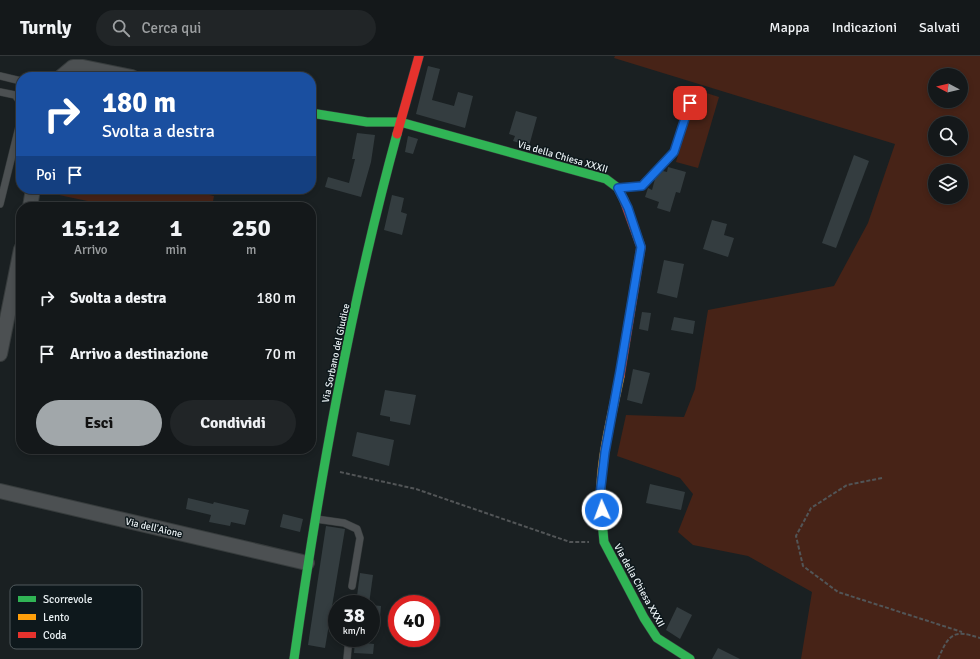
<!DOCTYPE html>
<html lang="it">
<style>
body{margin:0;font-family:Signika,sans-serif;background:#212527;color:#f1f3f6;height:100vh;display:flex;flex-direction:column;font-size:15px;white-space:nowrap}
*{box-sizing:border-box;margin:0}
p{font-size:13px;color:#9da0a2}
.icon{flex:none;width:22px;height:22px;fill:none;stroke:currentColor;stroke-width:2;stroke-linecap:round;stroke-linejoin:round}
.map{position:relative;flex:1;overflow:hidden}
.drawer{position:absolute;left:16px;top:146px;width:300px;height:252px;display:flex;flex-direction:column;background:#14181a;border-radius:16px;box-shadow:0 2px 6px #0003,0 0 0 1px #333739}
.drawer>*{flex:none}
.banner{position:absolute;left:16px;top:16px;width:300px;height:122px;border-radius:16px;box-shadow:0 2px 6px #0003,0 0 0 1px #333739;background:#1a4fa0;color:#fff;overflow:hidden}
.needle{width:26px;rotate:277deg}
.fabs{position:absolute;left:928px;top:12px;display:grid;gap:8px}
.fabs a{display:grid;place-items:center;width:40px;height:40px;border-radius:50%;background:#14181a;box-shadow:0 2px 6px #0003,0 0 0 1px #333739;font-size:20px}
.speed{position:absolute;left:328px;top:539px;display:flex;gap:8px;font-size:20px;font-weight:700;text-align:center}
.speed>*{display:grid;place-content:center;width:52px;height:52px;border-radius:50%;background:#14181a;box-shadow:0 2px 6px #0003,0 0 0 1px #333739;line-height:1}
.speed small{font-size:10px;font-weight:400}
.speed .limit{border:6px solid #d22;background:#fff;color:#111}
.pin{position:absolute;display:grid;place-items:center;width:34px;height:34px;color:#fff;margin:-17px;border-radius:8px;box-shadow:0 2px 6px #0006}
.me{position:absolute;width:44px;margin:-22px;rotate:358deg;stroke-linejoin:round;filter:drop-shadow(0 0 3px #0008)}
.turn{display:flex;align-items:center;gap:14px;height:84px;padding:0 20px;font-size:18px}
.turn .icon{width:52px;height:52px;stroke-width:2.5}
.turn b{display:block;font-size:28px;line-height:34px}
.then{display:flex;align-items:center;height:38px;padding:0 20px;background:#0003;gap:8px;font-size:15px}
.eta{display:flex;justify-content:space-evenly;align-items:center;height:68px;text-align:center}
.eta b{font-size:24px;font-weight:800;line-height:28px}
.action{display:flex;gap:8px;margin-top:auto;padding:8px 20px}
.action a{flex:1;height:46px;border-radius:24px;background:#a1a7aa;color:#111;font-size:16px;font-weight:800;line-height:46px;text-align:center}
.action a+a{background:#212527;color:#f1f3f6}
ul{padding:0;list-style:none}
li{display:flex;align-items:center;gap:12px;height:56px;padding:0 20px}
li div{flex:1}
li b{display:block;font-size:15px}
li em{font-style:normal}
header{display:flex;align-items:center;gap:24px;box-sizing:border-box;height:56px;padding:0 20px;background:#14181a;border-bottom:1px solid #333739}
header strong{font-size:19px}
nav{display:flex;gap:22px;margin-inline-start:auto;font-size:14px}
.search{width:280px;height:36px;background:#212527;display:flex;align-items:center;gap:10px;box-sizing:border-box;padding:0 14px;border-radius:22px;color:#9da0a2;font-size:15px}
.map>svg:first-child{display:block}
.green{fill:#472317;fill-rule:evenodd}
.building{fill:#343d40}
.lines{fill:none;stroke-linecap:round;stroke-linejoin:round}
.lane-casing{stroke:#373c3d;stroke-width:8}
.street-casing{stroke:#373c3d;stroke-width:16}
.fast-casing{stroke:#373c3d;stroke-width:10}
.slow-casing{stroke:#373c3d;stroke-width:10}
.jam-casing{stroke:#373c3d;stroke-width:10}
.path{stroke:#525557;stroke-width:2;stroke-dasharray:4 2;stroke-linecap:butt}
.lane{stroke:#4c5052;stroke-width:7}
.street{stroke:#4c5052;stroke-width:14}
.fast{stroke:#30b455;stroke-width:9}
.slow{stroke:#ff9f0a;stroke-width:9}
.jam{stroke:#e5322d;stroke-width:9}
.route-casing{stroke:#114b97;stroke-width:10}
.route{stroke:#1a73e8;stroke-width:7}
.labels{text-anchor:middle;stroke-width:3;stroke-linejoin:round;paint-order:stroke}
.street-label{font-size:10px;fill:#e9f0f3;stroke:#0e181c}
.key{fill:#0e181c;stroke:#50595c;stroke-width:1}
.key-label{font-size:11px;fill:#e9f0f3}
</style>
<header>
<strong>Turnly</strong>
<div class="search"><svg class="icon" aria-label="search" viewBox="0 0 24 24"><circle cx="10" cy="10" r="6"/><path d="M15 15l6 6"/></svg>Cerca qui</div>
<nav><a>Mappa</a><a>Indicazioni</a><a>Salvati</a></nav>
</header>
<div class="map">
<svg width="980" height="603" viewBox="0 0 980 603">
<rect width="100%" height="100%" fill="#1a2022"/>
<g class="green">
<path d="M615,0h365v603h-179l11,-67 -64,-36 -55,-11 -15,-13 15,-38 -13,-16 -63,-22 9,-41 58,2 11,-28 13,-79 126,-24 34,-63 27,-79 -281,-86zM935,19h26v26h-26zM935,67h26v26h-26zM935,115h26v26h-26z"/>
<polygon points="697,34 719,41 698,112 676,106"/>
<polygon points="40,133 183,133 214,140 212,151 116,151 40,135"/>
</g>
<g class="building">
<polygon points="428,10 440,13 432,44 454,50 458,36 473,40 465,72 416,58"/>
<polygon points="516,55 537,61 529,90 513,85 515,80 509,78"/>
<polygon points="357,77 375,79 371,106 361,141 325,131 328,121 349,127 355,103 352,103"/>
<polygon points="408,80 418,83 413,98 405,96"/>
<polygon points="854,99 869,105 836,192 822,187"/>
<polygon points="668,111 686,116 680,137 676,136 670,156 657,152 659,146 645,141 648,132 652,134 655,123 663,115 667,116"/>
<polygon points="392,139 404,142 401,156 407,158 402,179 384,174"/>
<polygon points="712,164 727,168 724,179 734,182 728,201 703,193"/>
<polygon points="664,204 684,208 677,242 657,237"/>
<polygon points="642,256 651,257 648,275 639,273"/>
<polygon points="674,261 695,265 693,278 671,274"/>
<polygon points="633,313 650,317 642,348 627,344"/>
<polygon points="385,334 416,339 410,369 390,365 390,361 380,359"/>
<polygon points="357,376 394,384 389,410 352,400"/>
<polygon points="650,428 685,436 681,454 646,447"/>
<polygon points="188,442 213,448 214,446 249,454 245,469 231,466 230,470 209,466 211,459 186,453"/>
<polygon points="283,458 303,463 300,476 280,471"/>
<polygon points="326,470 345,473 325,592 308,589"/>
<polygon points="360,517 373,519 369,548 356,548"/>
<polygon points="371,549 381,550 380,561 371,560"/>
<polygon points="677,551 692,559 680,583 666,574"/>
<polygon points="355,586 374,588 373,598 354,597"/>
<polygon points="718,592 740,603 712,603"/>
</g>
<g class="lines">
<g class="lane-casing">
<g id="lane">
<polyline points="0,20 21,25"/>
<polyline points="0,36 15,39 21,47"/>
<polyline points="19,71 21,59"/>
<polyline points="620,132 642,130 674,96 694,35"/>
<polyline points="0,148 19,71 21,71"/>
<polyline points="316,463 344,467 357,473 360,482 352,530"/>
<polyline points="347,603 349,582"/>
</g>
</g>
<g class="street-casing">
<g id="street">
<polyline points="61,21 73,11 83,11 132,21"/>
<polyline points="30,151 33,133"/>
<polyline points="0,298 21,193"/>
<polyline points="0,435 307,507"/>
</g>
</g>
<g class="fast-casing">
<g id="fast">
<polyline points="311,57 367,66 400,66 606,123 618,132 624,144"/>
<polyline points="601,455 604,486 644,562 657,582 690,603"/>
<path d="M294,603c25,-176 56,-353 103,-525"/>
</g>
</g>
<g class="slow-casing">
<path id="slow" d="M601,455c-3,-45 10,-91 19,-135"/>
</g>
<g class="jam-casing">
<g id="jam">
<polyline points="397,78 419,0"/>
<polyline points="620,320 641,191 624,144"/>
</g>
</g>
<g class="path">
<polyline points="340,416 416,433 570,486 589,486"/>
<polyline points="882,422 847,429 811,452 796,480 803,510 838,536 962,576"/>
<path d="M938,603c11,-25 15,-30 42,-21"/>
</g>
<use href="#lane" class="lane"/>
<use href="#street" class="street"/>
<use href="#fast" class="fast"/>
<use href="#slow" class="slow"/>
<use href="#jam" class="jam"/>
</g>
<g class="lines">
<g class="route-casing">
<polyline id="route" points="602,454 600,439 605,396 620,315 641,191 628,152 618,132 642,130 674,96 690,47"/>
</g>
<use href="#route" class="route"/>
</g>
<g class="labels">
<g class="street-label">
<text transform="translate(563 100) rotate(16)" y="4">Via della Chiesa XXXII</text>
<text transform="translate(335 297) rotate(-78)" y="4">Via Sorbano del Giudice</text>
<text transform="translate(154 471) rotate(13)" y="4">Via dell'Aione</text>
<text transform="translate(640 529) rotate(61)" y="4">Via della Chiesa XXXII</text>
</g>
</g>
<rect x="10" y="529" width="132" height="64" rx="6" class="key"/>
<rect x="18" y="540" width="18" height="6" fill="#30b455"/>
<rect x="18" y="558" width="18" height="6" fill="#ff9f0a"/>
<rect x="18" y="576" width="18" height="6" fill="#e5322d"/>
<g class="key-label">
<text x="43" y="547">Scorrevole</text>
<text x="43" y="565">Lento</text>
<text x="43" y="583">Coda</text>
</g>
</svg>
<div class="fabs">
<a><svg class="needle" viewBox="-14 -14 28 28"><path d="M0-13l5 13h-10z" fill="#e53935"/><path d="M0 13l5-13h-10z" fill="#9da0a2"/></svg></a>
<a><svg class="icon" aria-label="search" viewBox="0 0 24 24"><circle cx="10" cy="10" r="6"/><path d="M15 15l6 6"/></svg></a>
<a><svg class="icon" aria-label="layers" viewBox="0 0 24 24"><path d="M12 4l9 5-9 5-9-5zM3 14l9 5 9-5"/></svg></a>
</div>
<div class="speed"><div>38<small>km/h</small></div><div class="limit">40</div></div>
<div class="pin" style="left:690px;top:47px;background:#d93025"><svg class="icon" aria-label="arrive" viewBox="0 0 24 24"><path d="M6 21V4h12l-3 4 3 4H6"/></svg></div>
<svg class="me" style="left:602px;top:454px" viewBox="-20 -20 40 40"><circle r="17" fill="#1a73e8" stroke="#fff" stroke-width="3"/><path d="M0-11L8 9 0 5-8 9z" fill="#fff"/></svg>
<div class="banner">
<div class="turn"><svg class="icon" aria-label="right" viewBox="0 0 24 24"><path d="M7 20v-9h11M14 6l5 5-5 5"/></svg><div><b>180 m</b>Svolta a destra</div></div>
<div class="then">Poi<svg class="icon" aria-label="arrive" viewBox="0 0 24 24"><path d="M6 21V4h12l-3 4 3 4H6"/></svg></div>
</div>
<section class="drawer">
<div class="eta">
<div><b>15:12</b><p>Arrivo</p></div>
<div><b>1</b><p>min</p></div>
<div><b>250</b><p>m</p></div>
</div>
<ul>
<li><svg class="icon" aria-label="right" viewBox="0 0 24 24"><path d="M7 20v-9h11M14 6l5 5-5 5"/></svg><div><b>Svolta a destra</b></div><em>180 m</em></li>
<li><svg class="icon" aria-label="arrive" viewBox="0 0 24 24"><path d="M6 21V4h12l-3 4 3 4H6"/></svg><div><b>Arrivo a destinazione</b></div><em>70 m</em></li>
</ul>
<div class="action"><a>Esci</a><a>Condividi</a></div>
</section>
</div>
